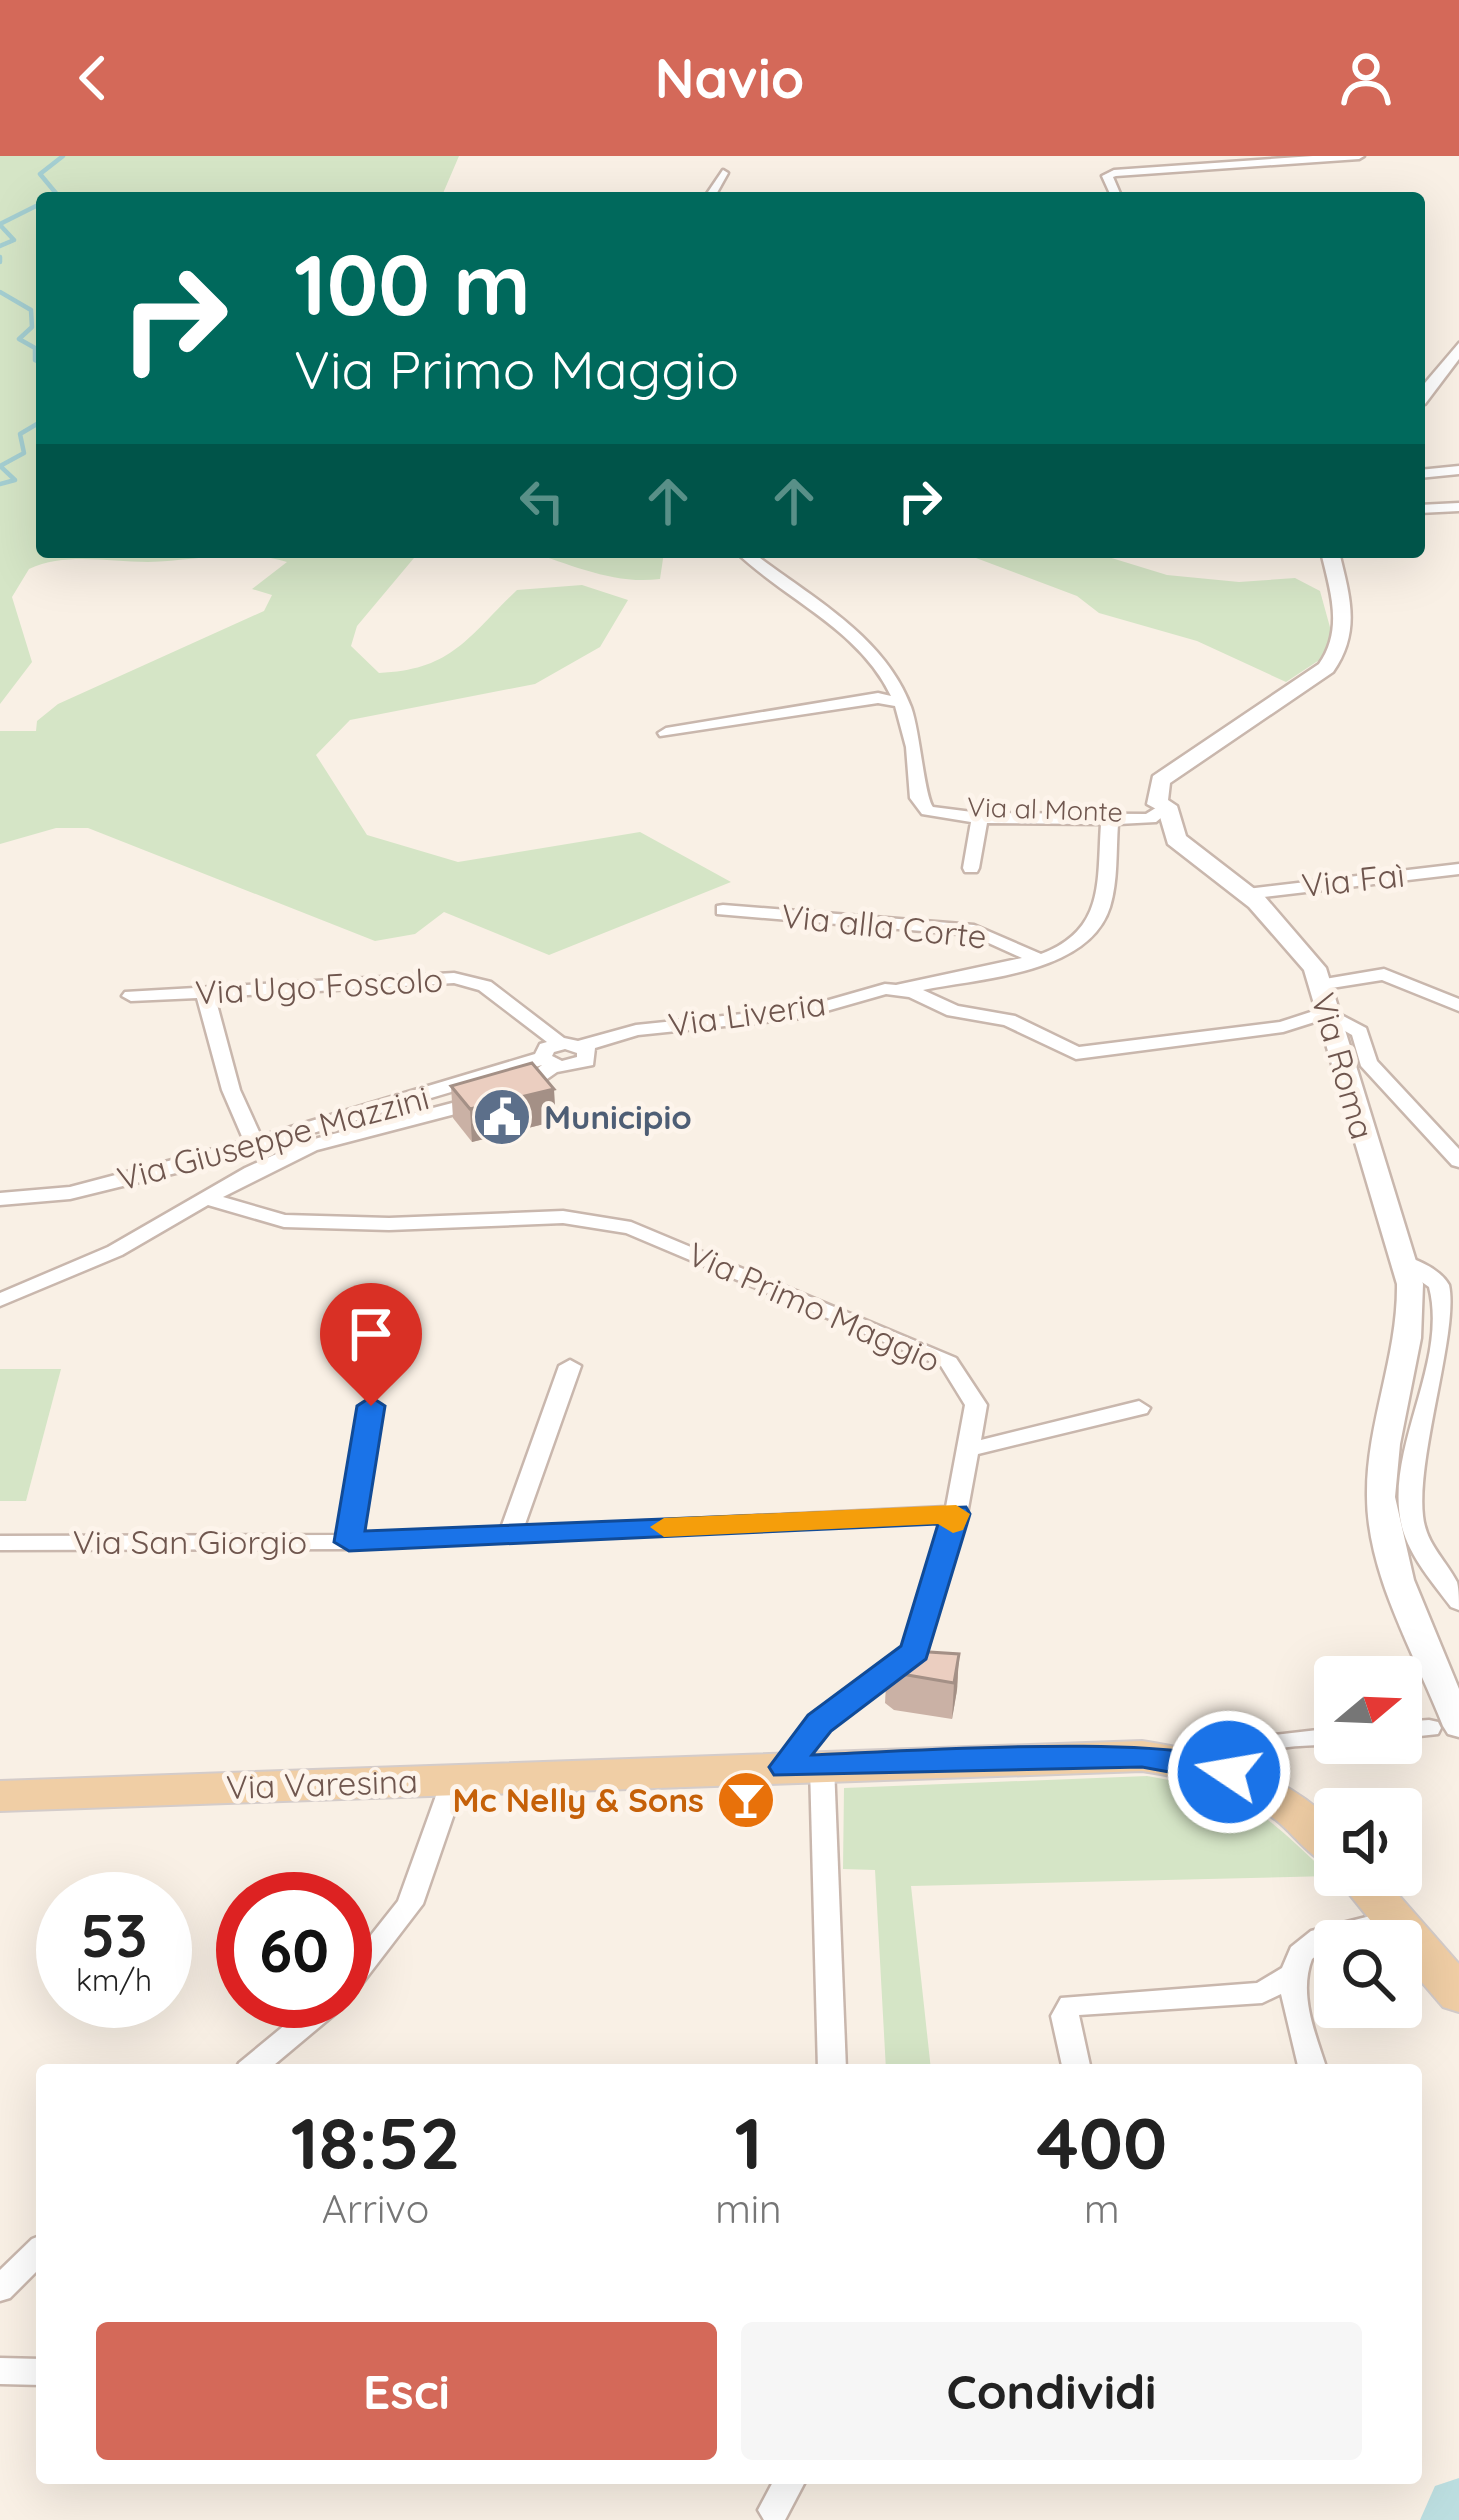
<!DOCTYPE html>
<html lang="it">
<meta charset="utf-8">
<style>
body{margin:0;font-family:Quicksand,sans-serif;background:#f6f6f6;color:#222;height:100vh;display:flex;flex-direction:column;font-size:45px;white-space:nowrap}
*{box-sizing:border-box;margin:0}
p{font-size:39px;color:#767676}
.icon{flex:none;width:66px;height:66px;fill:none;stroke:currentColor;stroke-width:2;stroke-linecap:round;stroke-linejoin:round}
.map{position:relative;flex:1;overflow:hidden}
.details{position:absolute;left:36px;top:1908px;width:1386px;height:420px;display:flex;flex-direction:column;background:#fff;border-radius:12px;box-shadow:0 12px 48px #0002}
.details>*{flex:none}
.top-card{position:absolute;left:36px;top:36px;width:1389px;height:366px;border-radius:12px;box-shadow:0 12px 48px #0002;background:#00695c;color:#fff;overflow:hidden}
.needle{width:78px;rotate:71deg}
.buttons{position:absolute;left:1314px;top:1500px;display:grid;gap:24px}
.buttons a{display:grid;place-items:center;width:108px;height:108px;border-radius:12px;background:#fff;box-shadow:0 12px 48px #0002;font-size:60px}
.speed{position:absolute;left:36px;top:1716px;display:flex;gap:24px;font-size:60px;font-weight:700;text-align:center}
.speed>*{display:grid;place-content:center;width:156px;height:156px;border-radius:50%;background:#fff;box-shadow:0 12px 48px #0002;line-height:1}
.speed small{font-size:30px;font-weight:400}
.speed .limit{border:18px solid #d22;background:#fff;color:#111}
.pin{position:absolute;display:grid;place-items:center;width:102px;height:102px;color:#fff;margin:-123px -51px;border-radius:50% 50% 50% 0;rotate:-45deg;box-shadow:0 0 12px #0007}
.pin .icon{rotate:45deg}
.me{position:absolute;width:132px;margin:-66px;rotate:282deg;stroke-linejoin:round;filter:drop-shadow(0 0 9px #0008)}
.turn{display:flex;align-items:center;gap:42px;height:252px;padding:0 60px;font-size:54px}
.turn .icon{width:156px;height:156px;stroke-width:2.5}
.turn b{display:block;font-size:84px;line-height:102px}
.lanes{display:flex;align-items:center;height:114px;padding:0 60px;background:#0003;justify-content:center;gap:60px;direction:ltr}
.lanes .off{opacity:.35}
.eta{display:flex;justify-content:space-evenly;align-items:center;height:204px;text-align:center}
.eta b{font-size:72px;font-weight:700;line-height:84px}
.primary-button{display:flex;gap:24px;margin-top:auto;padding:24px 60px}
.primary-button a{flex:1;height:138px;border-radius:12px;background:#d46959;color:#fff;font-size:48px;font-weight:700;line-height:138px;text-align:center}
.primary-button a+a{background:#f6f6f6;color:#222}
header{display:flex;justify-content:space-between;align-items:center;height:156px;padding:0 60px;background:#d46959;color:#fff;font-size:54px;font-weight:700}
.map>svg:first-child{display:block}
.green{fill:#d5e5c6}
.lines{fill:none;stroke-linecap:round;stroke-linejoin:round}
.stream{stroke:#a4ced1;stroke-width:4.5}
.river{fill:#bcdee0;fill-rule:evenodd}
.minor-casing{stroke:#c9b7ad;stroke-width:5}
.tertiary-casing{stroke:#c9b7ad;stroke-width:5}
.primary-casing{stroke:#d4ccca;stroke-width:4}
.minor{fill:#fff;fill-rule:evenodd}
.tertiary{fill:#fff;fill-rule:evenodd}
.primary{fill:#f0cea5;fill-rule:evenodd}
.wall{fill:#cab1a5}
.shaded-wall{fill:#a49086}
.building{fill:#ebcec0;stroke:#a49086;stroke-width:3}
.route{fill:#1a73e8;stroke:#114b97;stroke-width:3}
.slow{fill:#f59e0b}
.labels{text-anchor:middle;stroke-width:10;stroke-linejoin:round;paint-order:stroke}
.far-street-label{font-size:27px;fill:#6f564e;stroke:#fdf4eb}
.street-label{font-size:33px;fill:#6f564e;stroke:#fdf4eb}
.service-label{font-size:33px;font-weight:bold;fill:#4e5e75;stroke:#fdf4eb;text-anchor:start}
.food-label{font-size:33px;font-weight:bold;fill:#c56008;stroke:#fdf4eb;text-anchor:end}
</style>
<header><svg class="icon" aria-label="back" viewBox="0 0 24 24"><path d="M15 5l-7 7 7 7"/></svg>Navio<svg class="icon" aria-label="person" viewBox="0 0 24 24"><circle cx="12" cy="8" r="4"/><path d="M4 21q1-7 8-7t8 7"/></svg></header>
<div class="map">
<svg width="1459" height="2364" viewBox="0 0 1459 2364">
<rect width="100%" height="100%" fill="#f9f0e5"/>
<g class="green">
<path d="M0,0h459l-18,42h-399v354h377l-62,74 -6,20 28,27c73,-3 88,-35 138,-83l65,-5 46,15 -28,47 -65,37 -185,36 -34,35 51,80 91,27 182,-30 91,50 -182,73 -105,-43 -29,22 -40,7 -287,-113h-32l-56,16v-113h36l1,-10 21,-17 206,-93 8,-16 -20,-6 35,-27c-45,-14 -92,-1 -139,0 -40,0 -82,-10 -119,7l-17,28 20,65 -32,42z"/>
<path d="M530,396h134l-4,27c-46,6 -87,-14 -130,-27z"/>
<polygon points="960,396 1092,396 1167,419 1239,426 1295,422 1320,435 1336,493 1286,526 1197,485 1099,457 1077,440"/>
<polygon points="0,1213 61,1213 26,1345 0,1345"/>
<path d="M1147,1620c99,17 111,32 183,100l-419,10 20,184h-45l-11,-200 -32,-1 1,-81z"/>
</g>
<g class="lines">
<g class="stream">
<polyline points="60,42 40,18 63,0"/>
<polyline points="0,68 42,47"/>
<polyline points="0,69 14,84 0,90"/>
<polyline points="0,101 0,106"/>
<polyline points="0,136 31,154 32,171 19,183 35,192 35,204 42,208"/>
<polyline points="0,328 15,324 0,310 24,297 20,278 42,265"/>
</g>
<polygon class="river" points="1459,2322 1459,2364 1420,2364 1435,2330"/>
<g class="minor-casing">
<g id="minor">
<polygon points="1313,0 1364,0 1359,3 1116,20 1113,21 1122,42 1112,42 1102,20 1114,14"/>
<polygon points="723,14 728,17 714,42 704,42"/>
<polygon points="1459,310 1459,318 1419,322 1419,314"/>
<polygon points="1459,347 1459,355 1419,357 1419,349"/>
<path d="M736,396h16c58,45 132,83 159,155 9,24 13,88 22,100l47,6 166,1 21,-13 8,5 -19,16 -38,2c-2,27 0,57 -8,83 -21,67 -129,71 -187,83l35,16 57,10 64,31 201,-25 46,-15 40,21 11,33 82,88v18l-7,-2 -91,-99 -9,-31 -28,-16 -41,13 -207,27 -72,-34 -57,-10 -38,-18 -23,-3 -84,24 -164,17 -43,13 -2,17 -36,7 -30,21h-14l-2,-4 31,-24 -354,105 -118,29 -70,6v-12l70,-6 174,-46 -22,-51 -25,-92 -66,3 -9,-5 3,-4 329,-19 37,9 73,56 14,3 58,-16 165,-17 84,-24 11,1 126,-27 -51,-23 -254,-21v-8l6,-1 251,20 67,29c64,-24 56,-72 60,-130l-114,-1 -8,45 -2,4h-12l-2,-4 8,-46 -49,-8 -12,-16 -4,-51 -11,-41 -17,-3 -218,33 -2,-3 8,-5 212,-35 13,3c-32,-67 -104,-95 -155,-144zM454,827l25,7 68,52 -7,2 -5,10 -274,82 -21,-46 -25,-93zM565,893l12,4v4l-15,4 -10,-5 2,-4z"/>
<polygon points="1459,708 1459,718 1247,743 1238,738 1247,733"/>
<polygon points="1384,813 1459,843 1459,855 1382,824 1319,834 1310,829 1319,824"/>
<polygon points="479,940 488,946 486,950 317,994 223,1041 285,1059 389,1062 563,1055 631,1066 956,1202 987,1249 981,1284 1139,1245 1150,1252 1147,1257 978,1298 967,1358 927,1495 829,1573 794,1617 776,1617 773,1611 811,1561 904,1491 942,1366 349,1393 0,1394 0,1380 339,1379 360,1249 371,1242 382,1249 362,1378 501,1372 559,1210 570,1204 581,1210 524,1371 946,1351 965,1249 941,1210 626,1077 563,1067 389,1074 284,1071 208,1049 122,1099 0,1150 0,1137 108,1091 245,1012 303,986"/>
<path d="M1402,1099c16,5 38,14 47,30 10,45 -33,171 -26,231 3,28 22,43 34,66 2,8 2,19 2,28l-8,-3c-18,-24 -41,-50 -49,-80 -19,-77 47,-163 27,-240l-37,-26z"/>
<polygon points="1429,1564 1438,1566 1441,1572 1438,1578 1401,1582 1401,1566"/>
<path d="M1335,1572v15h5c-21,4 -51,0 -69,9 -19,9 -27,32 -51,26l-3,-6 40,-35z"/>
<polygon points="822,1601 831,1604 834,1610 846,1914 818,1914 810,1610 813,1604"/>
<polygon points="454,1614 463,1617 466,1623 423,1748 354,1838 345,1841 345,1812 398,1745 442,1623 445,1617"/>
<path d="M1394,1754l9,3 4,7 -4,7 -68,14 -23,18c-14,36 4,76 15,111h-28l-18,-76 -19,9 -183,12 12,55h-28l-12,-54 10,-18 196,-15 25,-15 9,-21 20,-16z"/>
<polygon points="345,1844 345,1845 342,1852 268,1914 235,1914 239,1907 314,1845"/>
<polygon points="42,2079 42,2110 10,2142 0,2145 0,2114 32,2083"/>
<polygon points="0,2202 42,2203 42,2229 0,2228"/>
<polygon points="775,2322 807,2322 785,2364 764,2364 758,2354"/>
</g>
</g>
<g class="tertiary-casing">
<g id="tertiary">
<polygon points="1459,187 1459,203 1425,248 1419,250 1419,234"/>
<path d="M1321,396h18c11,45 22,80 -6,120l-163,111 -2,17 9,6 9,30 79,61 61,71 97,316 -2,54 -21,106 -5,53 19,83 45,109v48l-11,-3 -5,-8c-28,-72 -76,-151 -76,-230 -1,-72 31,-139 30,-212l-93,-314 -55,-63 -81,-63 -10,-34 -11,-6 6,-28 166,-112c25,-35 11,-74 2,-112z"/>
</g>
</g>
<g class="primary-casing">
<g id="primary">
<path d="M1142,1585c71,11 140,31 193,83v43c-25,-8 -39,-31 -59,-47 -41,-30 -85,-42 -134,-49l-1142,40v-30z"/>
<polygon points="1334,1719 1381,1719 1459,1808 1459,1856 1443,1851 1401,1802 1401,1785 1387,1785"/>
</g>
</g>
<use href="#minor" class="minor"/>
<use href="#tertiary" class="tertiary"/>
<use href="#primary" class="primary"/>
</g>
<g class="wall">
<polygon points="451,930 556,965 472,986 453,962"/>
<polygon points="959,1498 957,1534 952,1563 894,1554 885,1547 887,1511"/>
</g>
<g class="shaded-wall">
<polygon points="554,933 556,965 472,986 470,953"/>
<polygon points="959,1498 957,1534 952,1563 954,1527"/>
</g>
<g class="building">
<polygon points="532,907 554,933 470,953 451,930"/>
<polygon points="898,1494 959,1498 954,1527 896,1517 887,1511 888,1501"/>
</g>
<path class="route" d="M371,1241l14,9 -20,125 601,-24 4,7 -44,145 -95,72 -19,24c63,-2 407,-27 434,17l-17,11 -87,-16 -368,8 -5,-8 39,-52 93,-69 37,-122 -589,27 -15,-9 23,-136z"/>
<polygon class="slow" points="956,1349 970,1358 963,1374 953,1377 938,1368 664,1381 650,1371 664,1362"/>
<defs>
<g id="civic-disc" transform="scale(3)"><circle r="9.5" fill="#5c6f8a" stroke="#fdf4eb"/><path d="M-.6-6.5H3V-4.5H.6V-3L4-1V1h2V6H-6V1h2V-1L-.6-3ZM-1.2 2.5V6h2.4V2.5Z" fill="#fff"/></g>
<g id="bar-disc" transform="scale(3)"><circle r="9.5" fill="#e8710a" stroke="#fdf4eb"/><path d="M-6-5H6L.8 .8V4.5H3.5V6h-7V4.5H-.8V.8Z" fill="#fff"/></g>
</defs>
<g fill-rule="evenodd">
<use href="#civic-disc" x="502" y="961"/>
<use href="#bar-disc" x="746" y="1644"/>
</g>
<g class="labels">
<g class="far-street-label">
<text transform="translate(1045 654) rotate(2)" y="9">Via al Monte</text>
</g>
<g class="street-label">
<text transform="translate(1353 724) rotate(-6)" y="12">Via Faì</text>
<text transform="translate(884 770) rotate(6)" y="12">Via alla Corte</text>
<text transform="translate(319 830) rotate(-3)" y="12">Via Ugo Foscolo</text>
<text transform="translate(747 858) rotate(-8)" y="12">Via Liveria</text>
<text transform="translate(1343 910) rotate(74)" y="12">Via Roma</text>
<text transform="translate(273 982) rotate(-15)" y="12">Via Giuseppe Mazzini</text>
<text transform="translate(814 1151) rotate(24)" y="12">Via Primo Maggio</text>
<text x="190" y="1398">Via San Giorgio</text>
<text transform="translate(322 1628) rotate(-2)" y="12">Via Varesina</text>
</g>
<g class="service-label">
<text x="544" y="973">Municipio</text>
</g>
<g class="food-label">
<text x="704" y="1656">Mc Nelly &amp; Sons</text>
</g>
</g>
</svg>
<div class="buttons">
<a><svg class="needle" viewBox="-14 -14 28 28"><path d="M0-13l5 13h-10z" fill="#e53935"/><path d="M0 13l5-13h-10z" fill="#767676"/></svg></a>
<a><svg class="icon" aria-label="sound" viewBox="0 0 24 24"><path d="M4 9h4l5-4v14l-5-4H4zM17 9q2 3 0 6"/></svg></a>
<a><svg class="icon" aria-label="search" viewBox="0 0 24 24"><circle cx="10" cy="10" r="6"/><path d="M15 15l6 6"/></svg></a>
</div>
<div class="speed"><div>53<small>km/h</small></div><div class="limit">60</div></div>
<div class="pin" style="left:371px;top:1250px;background:#d93025"><svg class="icon" aria-label="arrive" viewBox="0 0 24 24"><path d="M6 21V4h12l-3 4 3 4H6"/></svg></div>
<svg class="me" style="left:1229px;top:1616px" viewBox="-20 -20 40 40"><circle r="17" fill="#1a73e8" stroke="#fff" stroke-width="3"/><path d="M0-11L8 9 0 5-8 9z" fill="#fff"/></svg>
<div class="top-card">
<div class="turn"><svg class="icon" aria-label="right" viewBox="0 0 24 24"><path d="M7 20v-9h11M14 6l5 5-5 5"/></svg><div><b>100 m</b>Via Primo Maggio</div></div>
<div class="lanes"><svg class="icon off" aria-label="left" viewBox="0 0 24 24"><path d="M17 20v-9H6M10 6l-5 5 5 5"/></svg><svg class="icon off" aria-label="ahead" viewBox="0 0 24 24"><path d="M12 20V5M6 11l6-6 6 6"/></svg><svg class="icon off" aria-label="ahead" viewBox="0 0 24 24"><path d="M12 20V5M6 11l6-6 6 6"/></svg><svg class="icon" aria-label="right" viewBox="0 0 24 24"><path d="M7 20v-9h11M14 6l5 5-5 5"/></svg></div>
</div>
<section class="details">
<div class="eta">
<div><b>18:52</b><p>Arrivo</p></div>
<div><b>1</b><p>min</p></div>
<div><b>400</b><p>m</p></div>
</div>
<div class="primary-button"><a>Esci</a><a>Condividi</a></div>
</section>
</div>
